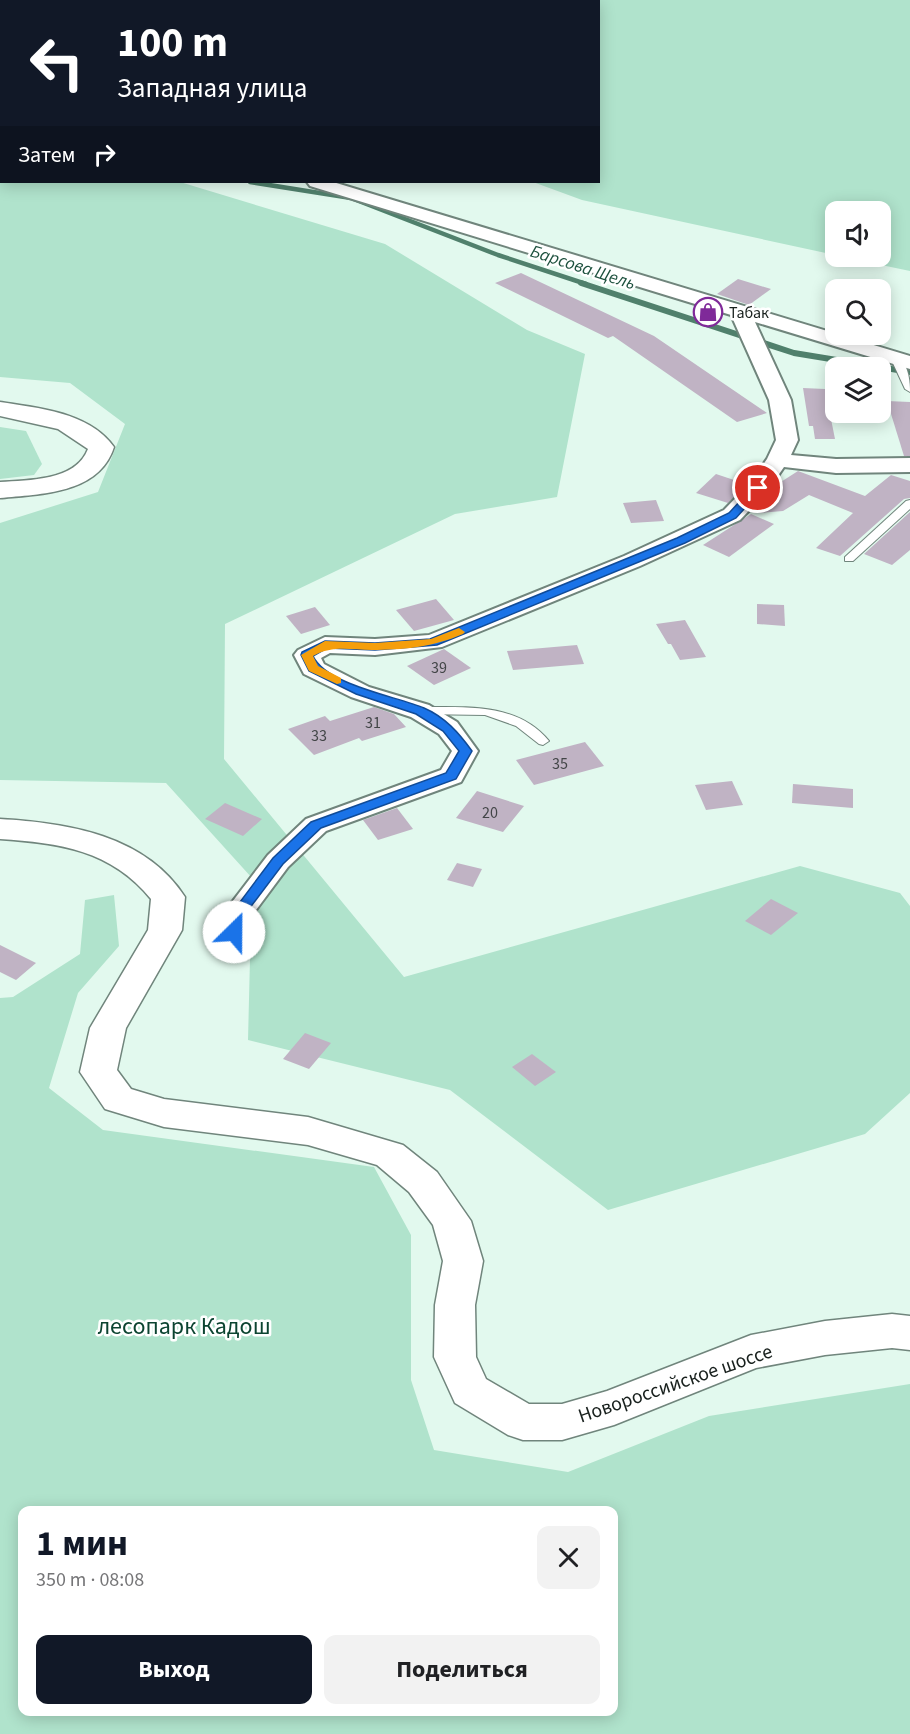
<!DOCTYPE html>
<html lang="ru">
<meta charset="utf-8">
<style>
body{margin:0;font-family:"Source Sans 3",sans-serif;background:#f2f2f2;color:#202124;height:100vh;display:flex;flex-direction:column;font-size:22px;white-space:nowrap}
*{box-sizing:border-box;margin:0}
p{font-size:20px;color:#757577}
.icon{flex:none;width:33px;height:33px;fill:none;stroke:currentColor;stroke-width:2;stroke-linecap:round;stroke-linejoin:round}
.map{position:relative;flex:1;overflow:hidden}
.drawer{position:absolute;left:18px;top:1506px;width:600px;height:210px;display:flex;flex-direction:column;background:#fff;border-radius:12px;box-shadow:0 3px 15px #0003}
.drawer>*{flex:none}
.hud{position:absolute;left:0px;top:0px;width:600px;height:183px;box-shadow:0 3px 15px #0003;background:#111827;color:#fff;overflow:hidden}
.fabs{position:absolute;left:825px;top:201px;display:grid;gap:12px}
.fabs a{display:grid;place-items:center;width:66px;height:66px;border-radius:12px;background:#fff;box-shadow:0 3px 15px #0003;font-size:30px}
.pin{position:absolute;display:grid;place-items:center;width:51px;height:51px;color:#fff;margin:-26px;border:3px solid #fff;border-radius:50%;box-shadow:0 2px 6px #0007}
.me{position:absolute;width:66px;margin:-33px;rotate:23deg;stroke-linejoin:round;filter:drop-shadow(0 0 4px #0008)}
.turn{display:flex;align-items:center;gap:21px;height:126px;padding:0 18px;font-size:27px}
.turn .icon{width:78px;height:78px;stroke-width:2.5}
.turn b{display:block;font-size:42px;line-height:51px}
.then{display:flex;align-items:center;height:57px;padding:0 18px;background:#0003;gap:12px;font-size:22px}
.round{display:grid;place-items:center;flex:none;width:63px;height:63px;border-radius:12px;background:#f2f2f2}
.head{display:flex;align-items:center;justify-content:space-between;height:102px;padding:0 18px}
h1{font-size:36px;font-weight:700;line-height:45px;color:#111827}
.primary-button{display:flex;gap:12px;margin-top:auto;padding:12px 18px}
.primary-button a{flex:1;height:69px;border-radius:12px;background:#111827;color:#fff;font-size:24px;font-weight:700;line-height:69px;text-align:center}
.primary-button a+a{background:#f2f2f2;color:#202124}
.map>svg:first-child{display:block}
.green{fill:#b0e3cc;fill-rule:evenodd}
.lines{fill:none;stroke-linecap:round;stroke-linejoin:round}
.stream-far1{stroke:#50806c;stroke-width:4.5}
.stream{stroke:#50806c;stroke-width:6}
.building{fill:#c0b3c4}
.lane-casing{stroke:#70857c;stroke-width:2}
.street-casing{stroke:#70857c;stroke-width:4}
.highway-casing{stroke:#70857c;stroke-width:3}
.lane{fill:#fff;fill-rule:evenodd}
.street{fill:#fff;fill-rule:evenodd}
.highway{fill:#fff;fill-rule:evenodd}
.route{fill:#1a73e8;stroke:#114b97;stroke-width:1.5}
.slow{fill:#f59e0b}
.labels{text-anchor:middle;stroke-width:5;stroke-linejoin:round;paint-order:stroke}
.far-poi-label{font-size:16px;fill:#18201d;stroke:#fff;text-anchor:start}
.number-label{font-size:16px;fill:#424547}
.far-water-label{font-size:18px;font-style:italic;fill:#1d513e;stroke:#fff}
.street-label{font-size:20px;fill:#18201d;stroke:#fff}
.near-park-label{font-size:24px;fill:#0c4431;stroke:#fff}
</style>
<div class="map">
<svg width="910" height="1734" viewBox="0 0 910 1734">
<rect width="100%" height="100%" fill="#e2f9ee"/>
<g class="green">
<polygon points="0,0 910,0 910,271 843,257 880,256 880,212 836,212 835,255 582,200 533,182 598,182 598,2 2,2 0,36"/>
<polygon points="0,165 2,182 180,182 385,244 527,330 585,354 557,497 455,514 225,624 224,759 404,977 800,866 900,893 910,906 910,1093 865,1134 608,1210 450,1090 248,1040 252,878 166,783 0,780 0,523 98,492 125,424 70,383 0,377"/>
<polygon points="0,427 26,431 42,464 34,475 0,479"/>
<path d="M114,895l5,51 -41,47 -29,95 54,42 271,37 37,68v145l23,70 134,22 141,-56 201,-32v350h-910v-736l13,-1 67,-43 5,-54zM614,1510v202h-592v-202z"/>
</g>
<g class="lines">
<g class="stream-far1">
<polyline points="155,2 158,0"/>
<polyline points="250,182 351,198 498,255 586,284"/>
</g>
<polyline class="stream" points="581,283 794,353 910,372"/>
</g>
<g class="building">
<polygon points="521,273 654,336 767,413 737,422 613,336 608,338 495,283"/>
<polygon points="738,279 771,289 749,305 717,294"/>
<polygon points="803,388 825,389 835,439 815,439 813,426 809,426"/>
<polygon points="887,401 910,402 910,456 904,456"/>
<polygon points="798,471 865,496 891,475 910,481 910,498 904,499 840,556 816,548 853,513 809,495 783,511 760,513 752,511 773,487"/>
<polygon points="716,474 746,484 728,503 696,493"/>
<polygon points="656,500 664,521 631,523 623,503"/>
<polygon points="910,512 910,550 892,565 864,554"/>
<polygon points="751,514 774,524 729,557 703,545"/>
<polygon points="436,599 454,620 414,631 396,610"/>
<polygon points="757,604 784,605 785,626 757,624"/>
<polygon points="315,607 330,625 301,634 286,616"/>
<polygon points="685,620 706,657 680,660 671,644 668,644 656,624"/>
<polygon points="577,645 584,664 513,670 507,651"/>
<polygon points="444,649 471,668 434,685 407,666"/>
<polygon points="374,707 394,714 406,727 362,741 359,738 314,755 288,729 325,716 330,721"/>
<polygon points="585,742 604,766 534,785 516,760"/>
<polygon points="732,781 743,805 706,810 695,785"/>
<polygon points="793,784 853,789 853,808 792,803"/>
<polygon points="477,791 524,806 503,832 456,818"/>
<polygon points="225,803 262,819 243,836 205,819"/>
<polygon points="397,808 413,829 378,840 363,820"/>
<polygon points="457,863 482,869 473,887 447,880"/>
<polygon points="771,899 798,913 771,935 745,921"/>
<polygon points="0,945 36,963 16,980 0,972"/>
<polygon points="305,1033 331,1043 309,1069 283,1059"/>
<polygon points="532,1054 556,1072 535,1086 512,1067"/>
</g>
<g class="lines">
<g class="lane-casing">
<g id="lane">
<rect x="0" y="152" width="2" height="4"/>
<path d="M896,356c12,6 14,24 14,36l-5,-3 -14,-30z"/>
<polygon points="910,500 910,509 853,561 845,561 845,557 906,501"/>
<path d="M423,707c44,0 95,-4 126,34l-6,4 -4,-1 -23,-18 -31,-11 -66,-1 -2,-3 2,-3z"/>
</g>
</g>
<g class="street-casing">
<g id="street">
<rect x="0" y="113" width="2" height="10"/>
<polygon points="307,182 333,182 910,356 910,369 755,322 791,400 798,440 791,455 836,459 910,458 910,472 836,473 784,467 766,493 740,520 640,566 442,647 375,655 330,653 321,658 324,664 369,687 429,705 457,722 478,751 461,782 326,831 288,867 250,918 246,947 242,954 231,957 220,954 216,947 221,917 226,910 268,855 306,819 441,770 452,751 439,734 411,717 351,697 304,674 294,655 298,650 325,637 375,639 429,635 624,556 724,510 750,483 767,459 776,440 769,400 731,315 310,186"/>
</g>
</g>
<g class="highway-casing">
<g id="highway">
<path d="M0,402c38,6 89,10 114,45 -15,47 -73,47 -114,51v-16c29,-2 76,-1 88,-33l-30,-20 -58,-13z"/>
<path d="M0,819c68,4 145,16 185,78l-3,33 -56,98 -9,42 14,19 33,10 144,18 95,28 34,27 34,49 12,40 -8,44 1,52 10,22 43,25h33l45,-13 144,-56 74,-14 67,-7 18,2v34l-18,-2 -67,7 -69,13 -142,57 -52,15h-39l-15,-5 -53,-32 -21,-46 1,-52 8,-44 -10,-36 -24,-33 -32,-27 -69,-20 -144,-18 -59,-18 -25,-37 10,-44 58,-98 3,-31c-40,-49 -91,-56 -151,-60z"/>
</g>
</g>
<use href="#lane" class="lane"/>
<use href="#street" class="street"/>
<use href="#highway" class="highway"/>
</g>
<path class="route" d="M758,485l5,3 -27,30 -51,25 -248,102 -62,5 -48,-2 -14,8c14,29 82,40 111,52 21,9 35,25 48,43l-16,28 -135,49 -38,36 -40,53 -4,18h-10l-2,-3 4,-18 42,-56 38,-36 135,-49 13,-22 -16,-20 -27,-17 -60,-20 -47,-23 -8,-16 1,-3 23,-11 50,2 55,-4 247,-101 52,-25 25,-27z"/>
<path class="slow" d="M459,628l6,4 -2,2c-31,13 -53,15 -86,16 -24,1 -42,-6 -64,6l5,10 23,12v5l-4,1 -28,-13 -8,-16 24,-14 50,2 56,-4z"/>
<defs>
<g id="shop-ring" transform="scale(1.5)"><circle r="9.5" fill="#fff" stroke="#7f2a99" stroke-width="1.5"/><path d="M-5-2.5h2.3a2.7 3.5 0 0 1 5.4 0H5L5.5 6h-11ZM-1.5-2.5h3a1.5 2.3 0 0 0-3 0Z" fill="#7f2a99"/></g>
</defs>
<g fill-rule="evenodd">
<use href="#shop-ring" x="708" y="312"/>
</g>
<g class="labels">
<g class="far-poi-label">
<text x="729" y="318">Табак</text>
</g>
<g class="number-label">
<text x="439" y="673">39</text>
<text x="373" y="728">31</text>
<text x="319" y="741">33</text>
<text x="560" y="769">35</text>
<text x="490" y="818">20</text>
</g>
<g class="far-water-label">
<text transform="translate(583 267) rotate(18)" y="6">Барсова Щель</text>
</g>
<g class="street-label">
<text transform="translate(675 1383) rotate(-19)" y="7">Новороссийское шоссе</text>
</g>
<g class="near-park-label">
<text x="184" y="1334">лесопарк Кадош</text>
</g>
</g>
</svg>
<div class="fabs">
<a><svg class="icon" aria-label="sound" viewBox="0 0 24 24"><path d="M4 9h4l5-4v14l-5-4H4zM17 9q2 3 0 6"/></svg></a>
<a><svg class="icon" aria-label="search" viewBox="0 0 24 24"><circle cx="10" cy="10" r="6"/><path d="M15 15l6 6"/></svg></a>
<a><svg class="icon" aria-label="layers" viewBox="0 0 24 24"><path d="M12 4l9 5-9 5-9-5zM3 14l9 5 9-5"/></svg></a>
</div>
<div class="pin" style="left:758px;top:488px;background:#d93025"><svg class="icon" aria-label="arrive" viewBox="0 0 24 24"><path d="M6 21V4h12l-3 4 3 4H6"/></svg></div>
<svg class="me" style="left:234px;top:932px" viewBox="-20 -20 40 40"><circle r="19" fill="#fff"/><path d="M0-13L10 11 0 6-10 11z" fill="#1a73e8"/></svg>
<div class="hud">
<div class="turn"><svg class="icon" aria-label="left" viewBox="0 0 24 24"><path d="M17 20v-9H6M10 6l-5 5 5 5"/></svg><div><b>100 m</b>Западная улица</div></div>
<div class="then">Затем<svg class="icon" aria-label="right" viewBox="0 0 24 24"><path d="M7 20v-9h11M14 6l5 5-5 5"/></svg></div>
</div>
<section class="drawer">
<div class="head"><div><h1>1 мин</h1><p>350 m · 08:08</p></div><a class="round"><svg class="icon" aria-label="close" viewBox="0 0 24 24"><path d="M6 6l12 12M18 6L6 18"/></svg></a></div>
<div class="primary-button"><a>Выход</a><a>Поделиться</a></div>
</section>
</div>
